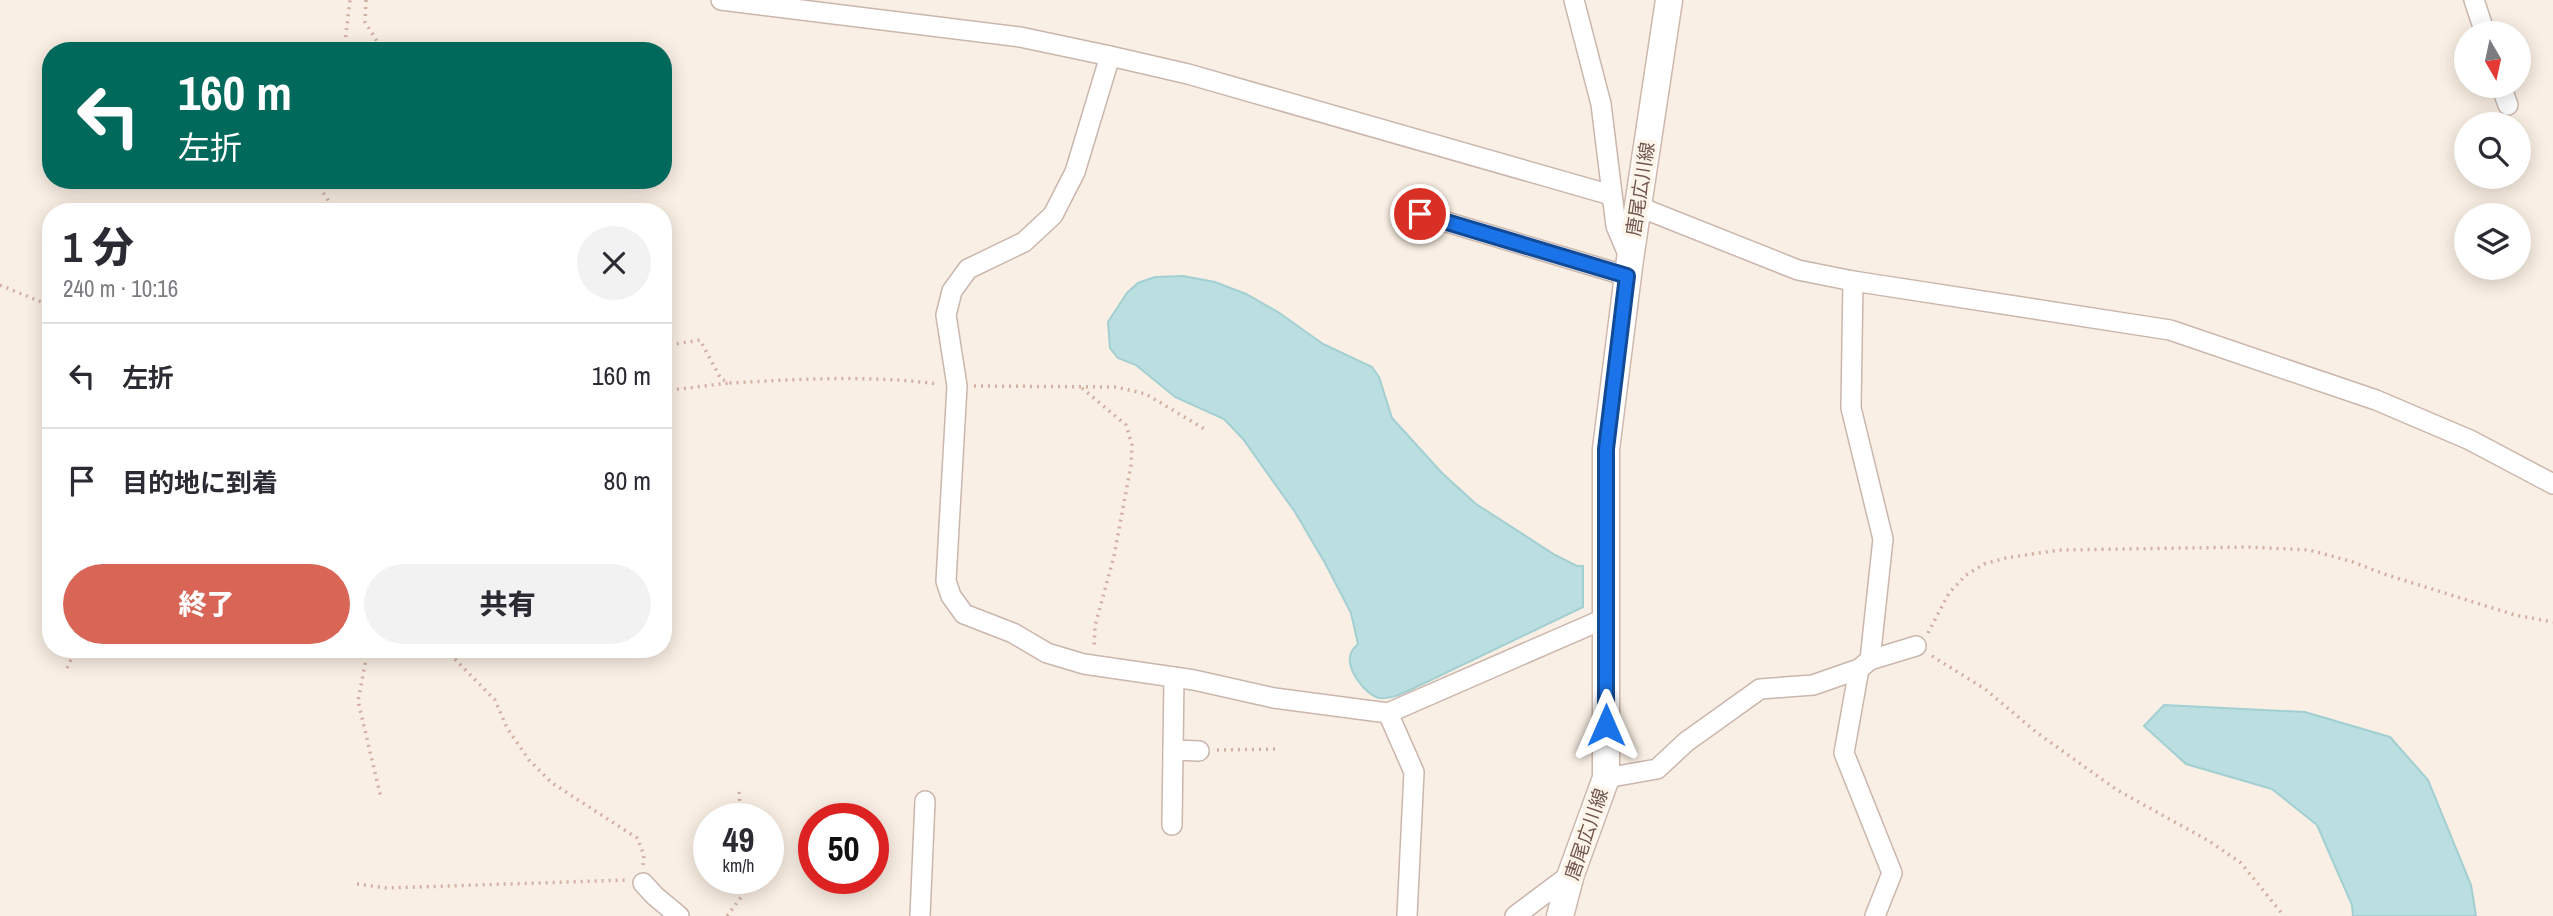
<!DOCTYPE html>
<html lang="ja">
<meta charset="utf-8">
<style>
body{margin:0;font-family:"Archivo Narrow","Noto Sans JP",sans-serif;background:#f2f2f3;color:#2b2b33;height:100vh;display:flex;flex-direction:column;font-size:26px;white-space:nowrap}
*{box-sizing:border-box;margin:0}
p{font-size:23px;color:#7c7c81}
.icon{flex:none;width:38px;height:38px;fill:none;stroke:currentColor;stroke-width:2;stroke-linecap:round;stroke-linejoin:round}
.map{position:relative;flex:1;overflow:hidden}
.panel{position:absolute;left:42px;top:203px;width:630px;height:455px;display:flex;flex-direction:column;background:#fff;border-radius:28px;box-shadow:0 4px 18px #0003}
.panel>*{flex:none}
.hud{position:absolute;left:42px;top:42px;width:630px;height:147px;border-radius:28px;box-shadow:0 4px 18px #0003;background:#00695c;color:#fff;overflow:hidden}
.needle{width:46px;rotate:171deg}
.controls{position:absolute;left:2454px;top:21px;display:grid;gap:14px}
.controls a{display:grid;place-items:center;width:77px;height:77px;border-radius:50%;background:#fff;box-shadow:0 4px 18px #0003;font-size:35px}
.speed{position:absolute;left:693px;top:803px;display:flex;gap:14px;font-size:35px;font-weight:700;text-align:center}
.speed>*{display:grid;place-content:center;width:91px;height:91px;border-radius:50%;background:#fff;box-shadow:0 4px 18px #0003;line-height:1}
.speed small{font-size:18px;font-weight:400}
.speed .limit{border:10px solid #d22;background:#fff;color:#111}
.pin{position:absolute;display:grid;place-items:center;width:60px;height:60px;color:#fff;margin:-30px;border:4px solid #fff;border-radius:50%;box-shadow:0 2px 7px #0007}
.me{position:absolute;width:77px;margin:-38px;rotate:0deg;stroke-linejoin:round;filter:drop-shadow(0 0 5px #0008)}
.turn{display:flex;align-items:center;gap:24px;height:147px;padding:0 21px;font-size:32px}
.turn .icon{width:91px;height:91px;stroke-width:2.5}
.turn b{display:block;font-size:49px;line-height:60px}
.round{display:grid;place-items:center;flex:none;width:74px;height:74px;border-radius:37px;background:#f2f2f3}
.overview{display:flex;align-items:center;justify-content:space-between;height:119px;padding:0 21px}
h1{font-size:42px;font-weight:800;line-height:52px}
.action{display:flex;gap:14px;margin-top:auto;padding:14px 21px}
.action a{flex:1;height:80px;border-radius:42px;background:#d86555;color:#fff;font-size:28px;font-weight:800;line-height:80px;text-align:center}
.action a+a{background:#f2f2f3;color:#2b2b33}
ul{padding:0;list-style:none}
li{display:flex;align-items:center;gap:21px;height:105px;padding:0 21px;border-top:2px solid #e1e1e2}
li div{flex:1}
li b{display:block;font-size:26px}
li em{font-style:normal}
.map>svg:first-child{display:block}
.water{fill:#bbdfe1;stroke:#a2cfd2;stroke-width:2}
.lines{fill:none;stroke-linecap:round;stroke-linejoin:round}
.minor-casing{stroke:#cab6ac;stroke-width:22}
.secondary-casing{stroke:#ceb8ac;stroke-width:29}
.path{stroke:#d1b0a2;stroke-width:3.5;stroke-dasharray:2 5;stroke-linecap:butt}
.minor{stroke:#fff;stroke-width:19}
.secondary{stroke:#fff;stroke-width:26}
.route-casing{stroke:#114b97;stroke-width:18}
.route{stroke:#1a73e8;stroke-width:12}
.labels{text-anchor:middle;stroke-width:7;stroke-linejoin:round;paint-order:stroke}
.street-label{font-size:19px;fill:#70564c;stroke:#fdf4ea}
</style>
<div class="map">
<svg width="2553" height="916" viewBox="0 0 2553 916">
<rect width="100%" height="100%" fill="#faefe4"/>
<g class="water">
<path d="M1183,276l32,6 31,12 32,18 45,32 49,23 7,10 13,41 50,55 34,31 79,51 22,11h6v41l-175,84c-9,4 -18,8 -28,7 -14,-2 -35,-29 -29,-45 1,-3 4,-6 7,-9l-7,-31 -26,-50 -30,-51 -52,-73 -19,-20 -49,-22 -39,-32 -18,-7 -8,-10 -2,-26 19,-29 11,-10 17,-6z"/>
<polygon points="2164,705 2305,712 2390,737 2428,780 2471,885 2476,916 2353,916 2352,905 2317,825 2272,789 2186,764 2144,726"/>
</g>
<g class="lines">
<g class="minor-casing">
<g id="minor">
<polyline points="721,0 1020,37 1110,56 1188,74 1611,195"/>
<polyline points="1574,0 1601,104 1616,226 1630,259"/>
<polyline points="2474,0 2485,33"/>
<polyline points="1110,56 1075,172 1053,215 1024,242 968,269 952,291 946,315 957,386 946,581 951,596 964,614 1013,633 1047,653 1084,664 1194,680 1274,698 1388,713 1606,618"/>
<polyline points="2501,86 2508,105"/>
<polyline points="1637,206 1798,270 1853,281 2170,330 2376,400 2470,440 2553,484"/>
<polyline points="1420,214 1627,276"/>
<polyline points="1853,281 1851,408 1883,539 1870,660"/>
<polyline points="1859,669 1844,753 1892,873 1875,916"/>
<polyline points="1388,713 1414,772 1407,916"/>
<polyline points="1173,750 1199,751"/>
<polyline points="1606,778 1657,769 1686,742 1760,689 1813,685 1859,669 1870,660 1916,646"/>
<polyline points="1172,825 1174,677"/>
<polyline points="643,883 655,896 679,916"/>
<polyline points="920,916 925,801"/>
<polyline points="1515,916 1571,874"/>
</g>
</g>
<g class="secondary-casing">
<polyline id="secondary" points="1560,916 1571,874 1606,778 1606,449 1630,259 1669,0"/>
</g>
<g class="path">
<polyline points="366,0 365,22 383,51"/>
<polyline points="344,51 350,0"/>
<polyline points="318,180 322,191 336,212"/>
<polyline points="0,285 51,306"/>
<path d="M663,346l37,-6 21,39 10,4c70,-4 138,-8 208,1"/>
<polyline points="974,386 1116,387 1146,394 1206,430"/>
<polyline points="1082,388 1126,425 1132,445 1131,465 1114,556 1095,626 1094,649"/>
<polyline points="663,391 729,383"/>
<polyline points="1928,633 1949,593 1966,575 1984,564 2006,558 2059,550 2248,547 2309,550 2350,561 2387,575 2515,615 2553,622"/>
<polyline points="368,649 358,701 381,798"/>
<polyline points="445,649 495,700 507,728 529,760 552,783 637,838 644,855 643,865"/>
<polyline points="1932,656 1985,689 2036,732 2117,790 2209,841 2241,863 2284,916"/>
<polyline points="67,668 76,649"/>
<polyline points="1217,750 1278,749"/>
<polyline points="739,792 741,819"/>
<polyline points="357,884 387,888 627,880"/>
<polyline points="727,916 742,896 742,878"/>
</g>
<use href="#minor" class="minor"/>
<use href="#secondary" class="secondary"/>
</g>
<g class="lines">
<g class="route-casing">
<polyline id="route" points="1420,214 1627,276 1606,449 1606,725"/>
</g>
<use href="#route" class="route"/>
</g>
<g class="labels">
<g class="street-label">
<text transform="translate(1640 189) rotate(-81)" y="7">唐尾広川線</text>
<text transform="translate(1586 834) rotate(-71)" y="7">唐尾広川線</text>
</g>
</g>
</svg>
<div class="controls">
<a><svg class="needle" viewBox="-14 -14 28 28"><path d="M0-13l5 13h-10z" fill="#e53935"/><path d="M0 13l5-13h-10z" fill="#7c7c81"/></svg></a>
<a><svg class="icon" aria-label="search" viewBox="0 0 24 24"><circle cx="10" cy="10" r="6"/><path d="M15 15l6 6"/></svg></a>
<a><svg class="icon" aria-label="layers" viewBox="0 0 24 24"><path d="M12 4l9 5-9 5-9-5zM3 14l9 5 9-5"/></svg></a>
</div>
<div class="speed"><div>49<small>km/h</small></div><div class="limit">50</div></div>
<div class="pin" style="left:1420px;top:214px;background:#d93025"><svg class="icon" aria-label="arrive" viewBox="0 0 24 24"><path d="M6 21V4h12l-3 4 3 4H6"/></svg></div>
<svg class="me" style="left:1606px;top:725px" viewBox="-20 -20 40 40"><path d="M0-17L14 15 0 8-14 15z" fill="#1a73e8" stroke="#fff" stroke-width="4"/></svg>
<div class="hud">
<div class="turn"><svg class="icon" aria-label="left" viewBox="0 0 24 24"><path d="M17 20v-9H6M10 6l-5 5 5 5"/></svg><div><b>160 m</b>左折</div></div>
</div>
<section class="panel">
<div class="overview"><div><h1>1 分</h1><p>240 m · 10:16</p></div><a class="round"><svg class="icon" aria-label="close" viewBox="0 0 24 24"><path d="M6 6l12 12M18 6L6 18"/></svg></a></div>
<ul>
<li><svg class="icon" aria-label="left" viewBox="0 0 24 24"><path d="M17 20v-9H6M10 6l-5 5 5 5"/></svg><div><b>左折</b></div><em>160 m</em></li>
<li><svg class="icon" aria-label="arrive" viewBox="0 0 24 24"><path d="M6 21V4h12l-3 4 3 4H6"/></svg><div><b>目的地に到着</b></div><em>80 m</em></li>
</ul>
<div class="action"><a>終了</a><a>共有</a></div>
</section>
</div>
